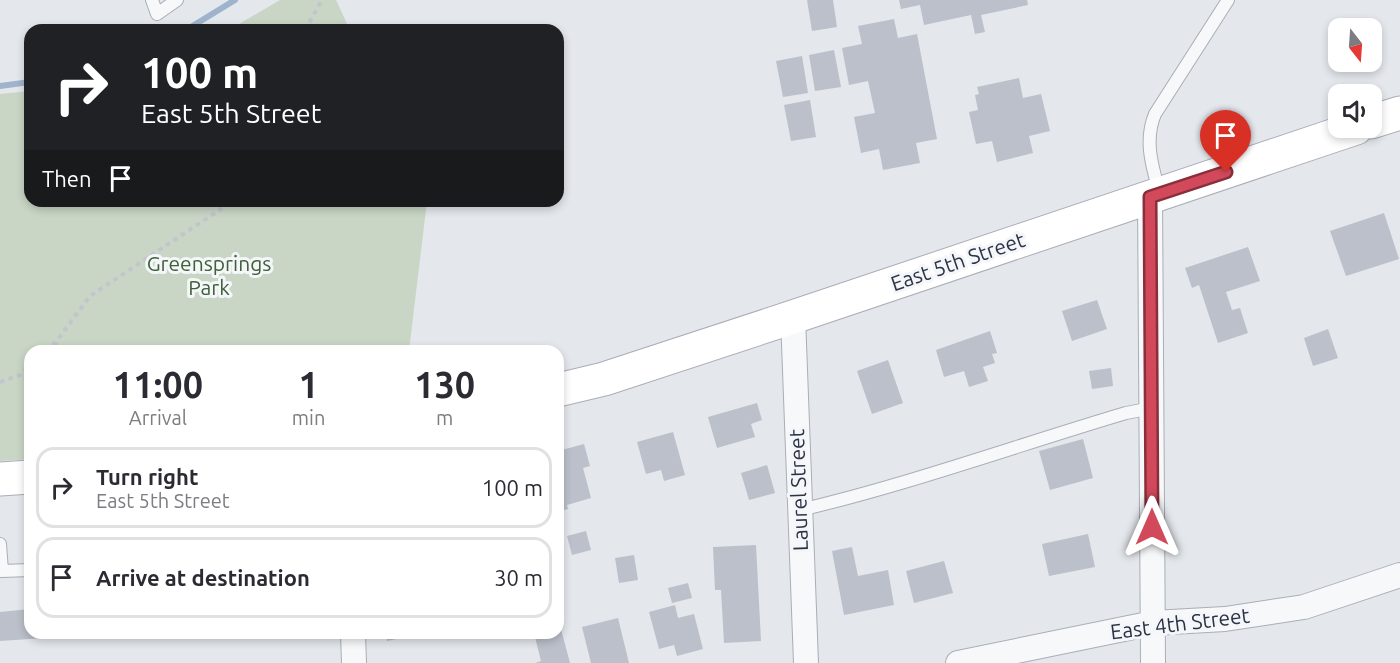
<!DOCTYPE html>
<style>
body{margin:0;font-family:Ubuntu,sans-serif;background:#f7f7f7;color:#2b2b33;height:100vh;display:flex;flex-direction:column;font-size:22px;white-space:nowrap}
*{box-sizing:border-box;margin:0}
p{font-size:20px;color:#7c7c81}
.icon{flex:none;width:33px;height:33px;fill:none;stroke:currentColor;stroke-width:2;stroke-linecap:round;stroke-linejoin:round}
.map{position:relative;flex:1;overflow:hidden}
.side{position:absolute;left:24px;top:345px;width:540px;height:294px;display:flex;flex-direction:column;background:#fff;border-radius:18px;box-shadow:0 3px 9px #0003}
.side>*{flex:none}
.guide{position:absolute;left:24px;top:24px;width:540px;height:183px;border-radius:18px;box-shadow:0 3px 9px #0003;background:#202124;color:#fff;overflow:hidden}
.needle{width:39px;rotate:163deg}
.fabs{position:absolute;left:1328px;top:18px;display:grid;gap:12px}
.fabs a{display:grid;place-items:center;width:54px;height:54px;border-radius:12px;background:#fff;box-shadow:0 3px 9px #0003;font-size:30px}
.pin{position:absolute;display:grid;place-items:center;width:51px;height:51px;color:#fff;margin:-62px -26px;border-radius:50% 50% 50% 0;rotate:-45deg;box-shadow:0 0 6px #0007}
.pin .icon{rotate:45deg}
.me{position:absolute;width:66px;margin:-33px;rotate:0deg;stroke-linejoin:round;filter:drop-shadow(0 0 4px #0008)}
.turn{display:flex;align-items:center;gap:21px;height:126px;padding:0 18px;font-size:27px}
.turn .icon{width:78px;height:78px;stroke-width:2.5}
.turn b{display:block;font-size:42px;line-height:51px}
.then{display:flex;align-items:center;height:57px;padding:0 18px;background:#0003;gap:12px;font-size:22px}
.eta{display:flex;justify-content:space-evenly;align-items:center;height:102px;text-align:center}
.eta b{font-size:36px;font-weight:700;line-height:42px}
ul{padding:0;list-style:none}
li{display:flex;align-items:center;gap:18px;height:81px;margin:0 12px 9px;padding:0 6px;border:3px solid #e1e1e2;border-radius:18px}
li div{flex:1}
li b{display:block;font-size:22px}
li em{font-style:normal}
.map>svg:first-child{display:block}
.green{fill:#c9d6c5}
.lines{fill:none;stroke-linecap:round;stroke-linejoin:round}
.stream{stroke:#9fb4cc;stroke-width:6}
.building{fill:#bbc0ca}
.service-casing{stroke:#a9aeb7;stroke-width:14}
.minor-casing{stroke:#a9aeb7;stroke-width:26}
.secondary-casing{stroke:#a9aeb7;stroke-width:35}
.path{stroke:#c2c5cb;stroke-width:4;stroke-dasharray:4.5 4.5;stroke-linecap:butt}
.service{stroke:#f7f8fa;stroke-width:12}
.minor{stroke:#f7f8fa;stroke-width:24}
.secondary{stroke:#fff;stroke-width:33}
.route-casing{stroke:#882f3b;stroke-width:15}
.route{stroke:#d1495b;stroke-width:10}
.labels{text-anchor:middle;stroke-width:6;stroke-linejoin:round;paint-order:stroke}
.street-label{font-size:21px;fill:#2b3445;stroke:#f4f6f9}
.park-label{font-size:21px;fill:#3f6138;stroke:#f4f6f9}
</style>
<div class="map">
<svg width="1400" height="663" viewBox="0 0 1400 663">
<rect width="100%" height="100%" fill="#e4e7ec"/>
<g class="green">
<polygon points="280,0 336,0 350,30 229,30"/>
<polygon points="30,91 30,201 427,201 409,351 30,351 30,459 0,461 0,94"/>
</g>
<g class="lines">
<g class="stream">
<polyline points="186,30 235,0"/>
<polyline points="0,86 30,82"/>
</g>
</g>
<g class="building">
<polygon points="807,0 833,0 837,27 812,31"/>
<polygon points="899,0 1027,0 1028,5 981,15 985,32 975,34 971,15 924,25 920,5 901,9"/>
<polygon points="894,19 898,38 917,34 937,139 916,143 920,163 883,170 879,149 861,153 854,117 875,113 868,81 849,85 842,48 862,44 858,26"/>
<polygon points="834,50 841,87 815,91 809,55"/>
<polygon points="802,56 808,93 783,97 776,61"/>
<polygon points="1019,78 1023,98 1041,94 1050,131 1029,136 1033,153 997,162 992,141 976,144 969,112 978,110 975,95 979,94 977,87"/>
<polygon points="810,100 816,137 791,141 784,105"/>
<polygon points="1384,213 1399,259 1346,276 1330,231"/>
<polygon points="1248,247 1260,281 1226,292 1232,310 1240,308 1248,333 1218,343 1199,285 1192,288 1185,268"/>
<polygon points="1097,300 1107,329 1072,341 1062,311"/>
<polygon points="1328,329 1338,358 1313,366 1304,338"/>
<polygon points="990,331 997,353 992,354 995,363 983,367 988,381 969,387 964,371 944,377 936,350"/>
<polygon points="888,360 903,403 872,414 857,371"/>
<polygon points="1111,368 1113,386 1092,389 1089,371"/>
<polygon points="757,403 762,420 751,424 755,437 717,448 708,417"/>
<polygon points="673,432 685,475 664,481 661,470 646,474 637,442"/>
<polygon points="1083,439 1093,478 1050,490 1039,451"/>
<polygon points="584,444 590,466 583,468 591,498 567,505 568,509 558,512 558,451"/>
<polygon points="767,465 775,493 749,500 741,473"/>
<polygon points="586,531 591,550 572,555 567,536"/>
<polygon points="1088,534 1095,567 1049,576 1042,544"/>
<polygon points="756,545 761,641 724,643 721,590 715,590 713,547"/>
<polygon points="852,547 858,576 888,570 894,605 844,615 832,551"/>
<polygon points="634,555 638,580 619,583 615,558"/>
<polygon points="944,561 953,593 914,603 906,571"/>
<polygon points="688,583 692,598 672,603 668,588"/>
<polygon points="675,605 678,618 694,614 703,649 677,656 674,645 659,649 649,612"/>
<polygon points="30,609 30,633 88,633 88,635 0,641 0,612"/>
<polygon points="558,618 570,663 535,663 541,661 534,633 558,633"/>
<polygon points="618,618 629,663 591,663 582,627"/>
<polygon points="142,633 170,633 170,635 142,637"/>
<polygon points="386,633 420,633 420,634 387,641"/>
</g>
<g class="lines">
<g class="service-casing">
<g id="service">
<polyline points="152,0 157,14 177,0"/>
<path d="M1159,191c-7,-25 -15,-51 -4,-77l73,-114"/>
<path d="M800,510c110,-26 218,-65 326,-97l26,-5"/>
<polyline points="0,544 2,571 30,570"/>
</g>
</g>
<g class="minor-casing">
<g id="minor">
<polyline points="1150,197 1153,663"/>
<polyline points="793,317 806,663"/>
<polyline points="353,633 354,663"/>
<polyline points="958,663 1153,623 1225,619 1304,607 1400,575"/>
</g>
</g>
<g class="secondary-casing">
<g id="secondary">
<polyline points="1371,122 1400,113"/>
<polyline points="558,390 604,379 793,317 1356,128"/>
<polyline points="0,479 30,477"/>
</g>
</g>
<g class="path">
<polyline points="305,30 322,0"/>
<polyline points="56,342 57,351"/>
<polyline points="46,351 56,342 90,296 233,201"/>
<polyline points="0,382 20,375 30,365"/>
</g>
<use href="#service" class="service"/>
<use href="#minor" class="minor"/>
<use href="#secondary" class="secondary"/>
</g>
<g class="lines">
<g class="route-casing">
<polyline id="route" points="1152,527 1150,197 1226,172"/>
</g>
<use href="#route" class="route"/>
</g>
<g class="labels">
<g class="street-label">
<text transform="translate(958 262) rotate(-19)" y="7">East 5th Street</text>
<text transform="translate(799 490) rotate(-92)" y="7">Laurel Street</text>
<text transform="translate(1180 624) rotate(-7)" y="7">East 4th Street</text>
</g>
<g class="park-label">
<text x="209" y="271">Greensprings<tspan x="209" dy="24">Park</tspan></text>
</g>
</g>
</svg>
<div class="fabs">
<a><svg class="needle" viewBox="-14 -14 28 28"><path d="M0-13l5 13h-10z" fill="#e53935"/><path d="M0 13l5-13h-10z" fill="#7c7c81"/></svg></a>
<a><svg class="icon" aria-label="sound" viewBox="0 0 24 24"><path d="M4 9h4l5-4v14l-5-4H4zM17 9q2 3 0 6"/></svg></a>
</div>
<div class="pin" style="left:1226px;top:172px;background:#d93025"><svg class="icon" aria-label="arrive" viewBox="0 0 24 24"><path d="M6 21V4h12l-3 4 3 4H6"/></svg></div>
<svg class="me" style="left:1152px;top:527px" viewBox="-20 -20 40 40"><path d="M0-17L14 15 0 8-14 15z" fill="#d1495b" stroke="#fff" stroke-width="4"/></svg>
<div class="guide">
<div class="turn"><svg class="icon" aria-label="right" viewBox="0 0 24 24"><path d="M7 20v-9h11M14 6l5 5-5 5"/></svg><div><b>100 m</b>East 5th Street</div></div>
<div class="then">Then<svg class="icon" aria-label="arrive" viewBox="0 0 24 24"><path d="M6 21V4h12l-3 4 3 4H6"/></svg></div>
</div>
<section class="side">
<div class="eta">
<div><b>11:00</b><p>Arrival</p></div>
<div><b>1</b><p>min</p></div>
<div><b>130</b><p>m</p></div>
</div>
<ul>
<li><svg class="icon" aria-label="right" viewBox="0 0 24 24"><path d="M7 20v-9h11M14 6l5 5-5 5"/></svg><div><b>Turn right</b><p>East 5th Street</p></div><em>100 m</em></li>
<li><svg class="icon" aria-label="arrive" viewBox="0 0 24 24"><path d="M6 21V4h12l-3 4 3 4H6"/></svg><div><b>Arrive at destination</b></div><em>30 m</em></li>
</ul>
</section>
</div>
